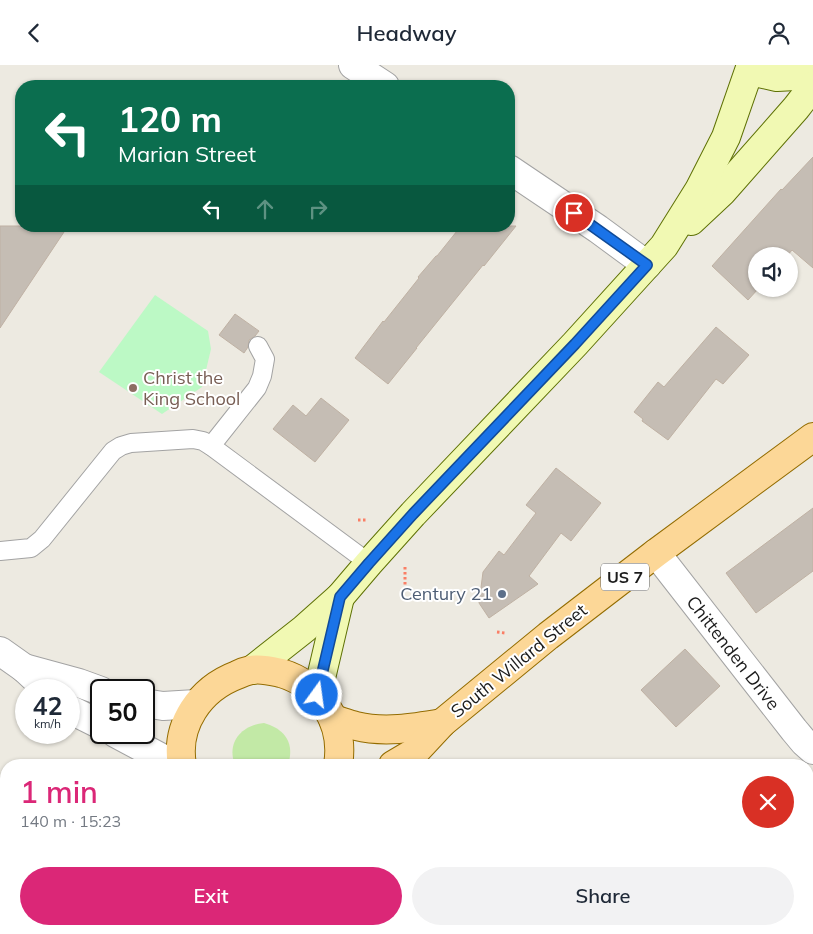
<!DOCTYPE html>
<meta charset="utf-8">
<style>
body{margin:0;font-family:Mulish,sans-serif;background:#f2f2f3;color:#1f2937;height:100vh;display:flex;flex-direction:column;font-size:19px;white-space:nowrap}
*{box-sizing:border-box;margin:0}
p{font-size:16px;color:#747a83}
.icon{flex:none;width:28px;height:28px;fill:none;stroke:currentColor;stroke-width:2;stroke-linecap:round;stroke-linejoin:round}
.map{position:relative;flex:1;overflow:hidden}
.sheet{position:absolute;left:0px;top:694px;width:814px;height:176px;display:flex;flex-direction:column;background:#fff;border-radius:20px 20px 0 0;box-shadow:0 1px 4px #0004}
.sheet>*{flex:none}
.banner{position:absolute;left:15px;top:15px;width:500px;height:152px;border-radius:20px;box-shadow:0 1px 4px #0004;background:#0b6e4f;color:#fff;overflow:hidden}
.buttons{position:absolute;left:748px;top:182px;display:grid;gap:10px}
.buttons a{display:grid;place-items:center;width:50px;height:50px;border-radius:50%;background:#fff;box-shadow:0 1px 4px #0004;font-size:25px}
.speed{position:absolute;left:15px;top:614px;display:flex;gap:10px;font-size:25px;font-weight:700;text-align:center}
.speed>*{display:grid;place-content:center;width:65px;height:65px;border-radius:50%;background:#fff;box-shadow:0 1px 4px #0004;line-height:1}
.speed small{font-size:12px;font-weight:400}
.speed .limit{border:2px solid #111;border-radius:8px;background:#fff;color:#111}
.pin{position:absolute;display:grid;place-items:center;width:42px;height:42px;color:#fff;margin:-21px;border:2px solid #fff;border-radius:50%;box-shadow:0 1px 5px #0007}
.me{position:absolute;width:55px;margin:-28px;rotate:14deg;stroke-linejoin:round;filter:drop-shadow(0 0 4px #0008)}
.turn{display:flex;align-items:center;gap:18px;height:105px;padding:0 20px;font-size:22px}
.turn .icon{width:65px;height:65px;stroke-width:2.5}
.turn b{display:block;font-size:35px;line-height:42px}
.lanes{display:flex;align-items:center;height:48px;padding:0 20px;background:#0003;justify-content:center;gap:25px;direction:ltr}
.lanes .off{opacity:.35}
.round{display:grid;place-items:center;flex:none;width:52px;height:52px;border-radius:26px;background:#f2f2f3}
.headline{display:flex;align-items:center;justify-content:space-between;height:85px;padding:0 20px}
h1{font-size:30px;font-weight:600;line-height:38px;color:#db2777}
.primary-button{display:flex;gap:10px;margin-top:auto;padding:10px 20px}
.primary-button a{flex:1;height:58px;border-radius:30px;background:#db2777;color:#fff;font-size:20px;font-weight:600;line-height:58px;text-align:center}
.primary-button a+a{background:#f2f2f3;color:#1f2937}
header{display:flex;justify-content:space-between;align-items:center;height:65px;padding:0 20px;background:#fff;font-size:22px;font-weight:600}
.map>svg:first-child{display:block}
.grass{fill:#c2e9a6}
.park{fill:#bcf9c5}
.building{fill:#c5bdb4;stroke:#bfb1a3}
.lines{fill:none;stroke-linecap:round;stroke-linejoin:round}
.service-casing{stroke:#a3a3a3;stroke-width:20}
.minor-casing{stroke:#a3a3a3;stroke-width:30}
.tertiary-casing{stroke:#a3a3a3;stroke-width:30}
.secondary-casing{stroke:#5e7104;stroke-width:30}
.primary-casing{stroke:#936c00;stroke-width:30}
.path{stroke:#fa7e65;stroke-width:3;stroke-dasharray:2.5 2.5;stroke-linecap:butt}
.service{stroke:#fff;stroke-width:18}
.minor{stroke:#fff;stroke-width:28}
.tertiary{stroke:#fff;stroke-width:28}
.secondary{stroke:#f1f9b3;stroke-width:28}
.primary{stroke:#fcd797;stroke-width:28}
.route-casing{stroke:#114b97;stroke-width:12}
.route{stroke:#1a73e8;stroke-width:9}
.education-dot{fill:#8d6e63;stroke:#fff;stroke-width:2}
.service-dot{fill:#5c6f8a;stroke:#fff;stroke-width:2}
.labels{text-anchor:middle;stroke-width:4;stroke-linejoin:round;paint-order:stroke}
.shield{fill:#fff;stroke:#606060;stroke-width:1}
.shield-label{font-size:16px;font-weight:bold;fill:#1c1c1c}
.education-label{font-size:18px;fill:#785e54;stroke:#fff;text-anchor:start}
.service-label{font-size:18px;fill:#4e5e75;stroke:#fff;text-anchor:end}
.street-label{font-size:18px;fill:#1c1c1c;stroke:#fff}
</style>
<header><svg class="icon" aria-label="back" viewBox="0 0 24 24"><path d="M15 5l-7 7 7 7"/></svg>Headway<svg class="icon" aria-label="person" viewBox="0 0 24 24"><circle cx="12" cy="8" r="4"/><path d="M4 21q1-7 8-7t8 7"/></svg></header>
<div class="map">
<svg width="813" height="869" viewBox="0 0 813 869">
<rect width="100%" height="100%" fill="#edeae1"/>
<path class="grass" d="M264,658c21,6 31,20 24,42h-53c-9,-23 7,-40 29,-42z"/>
<polygon class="park" points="155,230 208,266 211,284 202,322 162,349 99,307"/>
<g class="building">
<polygon points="813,92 813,203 792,185 787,191 756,191 756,224 758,224 748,235 712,201 781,124 782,125"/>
<polygon points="0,161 68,161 0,263"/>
<polygon points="461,161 516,161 484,201 483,200 416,283 417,283 388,319 355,293 383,256 384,257 419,213 418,212 436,191 437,191"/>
<polygon points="235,249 259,266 255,271 249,275 248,282 244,288 219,270"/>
<polygon points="716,262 749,290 723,319 716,314 668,375 642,356 643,354 634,347 658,317 664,322"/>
<polygon points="321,333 349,355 315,397 273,364 293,340 306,351"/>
<polygon points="556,403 601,438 571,476 561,468 529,511 538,519 489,553 479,538 483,507 499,486 504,490 536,448 526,440"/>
<polygon points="813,443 813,506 756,548 726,508"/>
<polygon points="685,584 720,621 676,662 641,625"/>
</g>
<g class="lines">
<g class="service-casing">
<g id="service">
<polyline points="211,381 257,323 262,311 265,294 258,281"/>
<polyline points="0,486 31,483 42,474 113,386 121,381 131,378 193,374 203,376 211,381 369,498"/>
</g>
</g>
<g class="minor-casing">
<g id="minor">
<polyline points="353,0 385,21"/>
<polyline points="509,104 598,164 647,200"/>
<polyline points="656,488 794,665 804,677 813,685"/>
<polyline points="0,586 24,603 38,616"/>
<polyline points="24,603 79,618 101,626"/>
<polyline points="144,638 163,641 196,639"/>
<polyline points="69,644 101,660"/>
<polyline points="115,668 175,700"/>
</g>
</g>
<g class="tertiary-casing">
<g id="tertiary">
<polyline points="138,864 144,869"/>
<polyline points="188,864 191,869"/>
</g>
</g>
<g class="secondary-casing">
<g id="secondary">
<polyline points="750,6 777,12 795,11 813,3"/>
<polyline points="691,156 722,127 796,43 813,21"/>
<polyline points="252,605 304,564 340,532 369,498 413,449 575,279 664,181 699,125 726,72 751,0"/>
<polyline points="317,630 340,532"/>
</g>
</g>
<g class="primary-casing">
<g id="primary">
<path d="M333,654c7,2 15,5 23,7 28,7 57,2 86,-3"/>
<path d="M182,700c-7,-40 18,-76 55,-90 4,-2 9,-4 14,-5 10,-2 21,1 30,3 40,12 64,51 57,92"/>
<polyline points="393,700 415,687 442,658 548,571 656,488 813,372"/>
<polyline points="66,869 71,864"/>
<polyline points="116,869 122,864"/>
</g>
</g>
<g class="path">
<polyline points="358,455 367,455"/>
<polyline points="405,502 405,524"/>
<polyline points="497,567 505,568"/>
</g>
<use href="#service" class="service"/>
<use href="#minor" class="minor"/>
<use href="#tertiary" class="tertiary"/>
<use href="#secondary" class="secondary"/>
<use href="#primary" class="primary"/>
</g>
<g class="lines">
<g class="route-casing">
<polyline id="route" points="317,630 340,532 369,498 413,449 575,279 647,200 574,148"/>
</g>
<use href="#route" class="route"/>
</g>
<circle class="education-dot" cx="133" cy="323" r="5"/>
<circle class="service-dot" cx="502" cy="529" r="5"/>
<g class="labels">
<rect class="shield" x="601" y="498.5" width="48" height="27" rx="4"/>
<g class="shield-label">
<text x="625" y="518">US 7</text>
</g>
<g class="education-label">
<text x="143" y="319">Christ the<tspan x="143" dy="21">King School</tspan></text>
</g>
<g class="service-label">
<text x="492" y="535">Century 21</text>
</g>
<g class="street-label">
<text transform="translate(733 588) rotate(52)" y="6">Chittenden Drive</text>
<text transform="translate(519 596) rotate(-39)" y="6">South Willard Street</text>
</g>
</g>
</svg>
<div class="buttons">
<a><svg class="icon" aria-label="sound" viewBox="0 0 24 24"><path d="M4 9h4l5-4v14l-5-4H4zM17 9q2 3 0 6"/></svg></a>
</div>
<div class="speed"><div>42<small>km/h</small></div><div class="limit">50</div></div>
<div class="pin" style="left:574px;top:148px;background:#d93025"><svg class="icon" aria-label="arrive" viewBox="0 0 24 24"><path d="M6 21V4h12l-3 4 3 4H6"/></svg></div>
<svg class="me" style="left:317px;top:630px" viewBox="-20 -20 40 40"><circle r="17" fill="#1a73e8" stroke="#fff" stroke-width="3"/><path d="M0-11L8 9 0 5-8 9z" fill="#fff"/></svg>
<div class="banner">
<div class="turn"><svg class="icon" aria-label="left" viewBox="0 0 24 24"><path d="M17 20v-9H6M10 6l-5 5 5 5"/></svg><div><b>120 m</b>Marian Street</div></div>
<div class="lanes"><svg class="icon" aria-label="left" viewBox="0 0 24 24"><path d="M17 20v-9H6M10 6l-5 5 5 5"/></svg><svg class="icon off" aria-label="ahead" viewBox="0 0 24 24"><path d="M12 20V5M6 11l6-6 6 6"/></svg><svg class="icon off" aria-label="right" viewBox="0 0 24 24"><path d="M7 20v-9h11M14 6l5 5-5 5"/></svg></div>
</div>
<section class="sheet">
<div class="headline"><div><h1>1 min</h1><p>140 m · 15:23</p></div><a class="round" style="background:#d93025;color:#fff"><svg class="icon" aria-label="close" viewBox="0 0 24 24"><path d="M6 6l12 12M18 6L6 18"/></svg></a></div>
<div class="primary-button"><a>Exit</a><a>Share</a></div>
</section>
</div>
